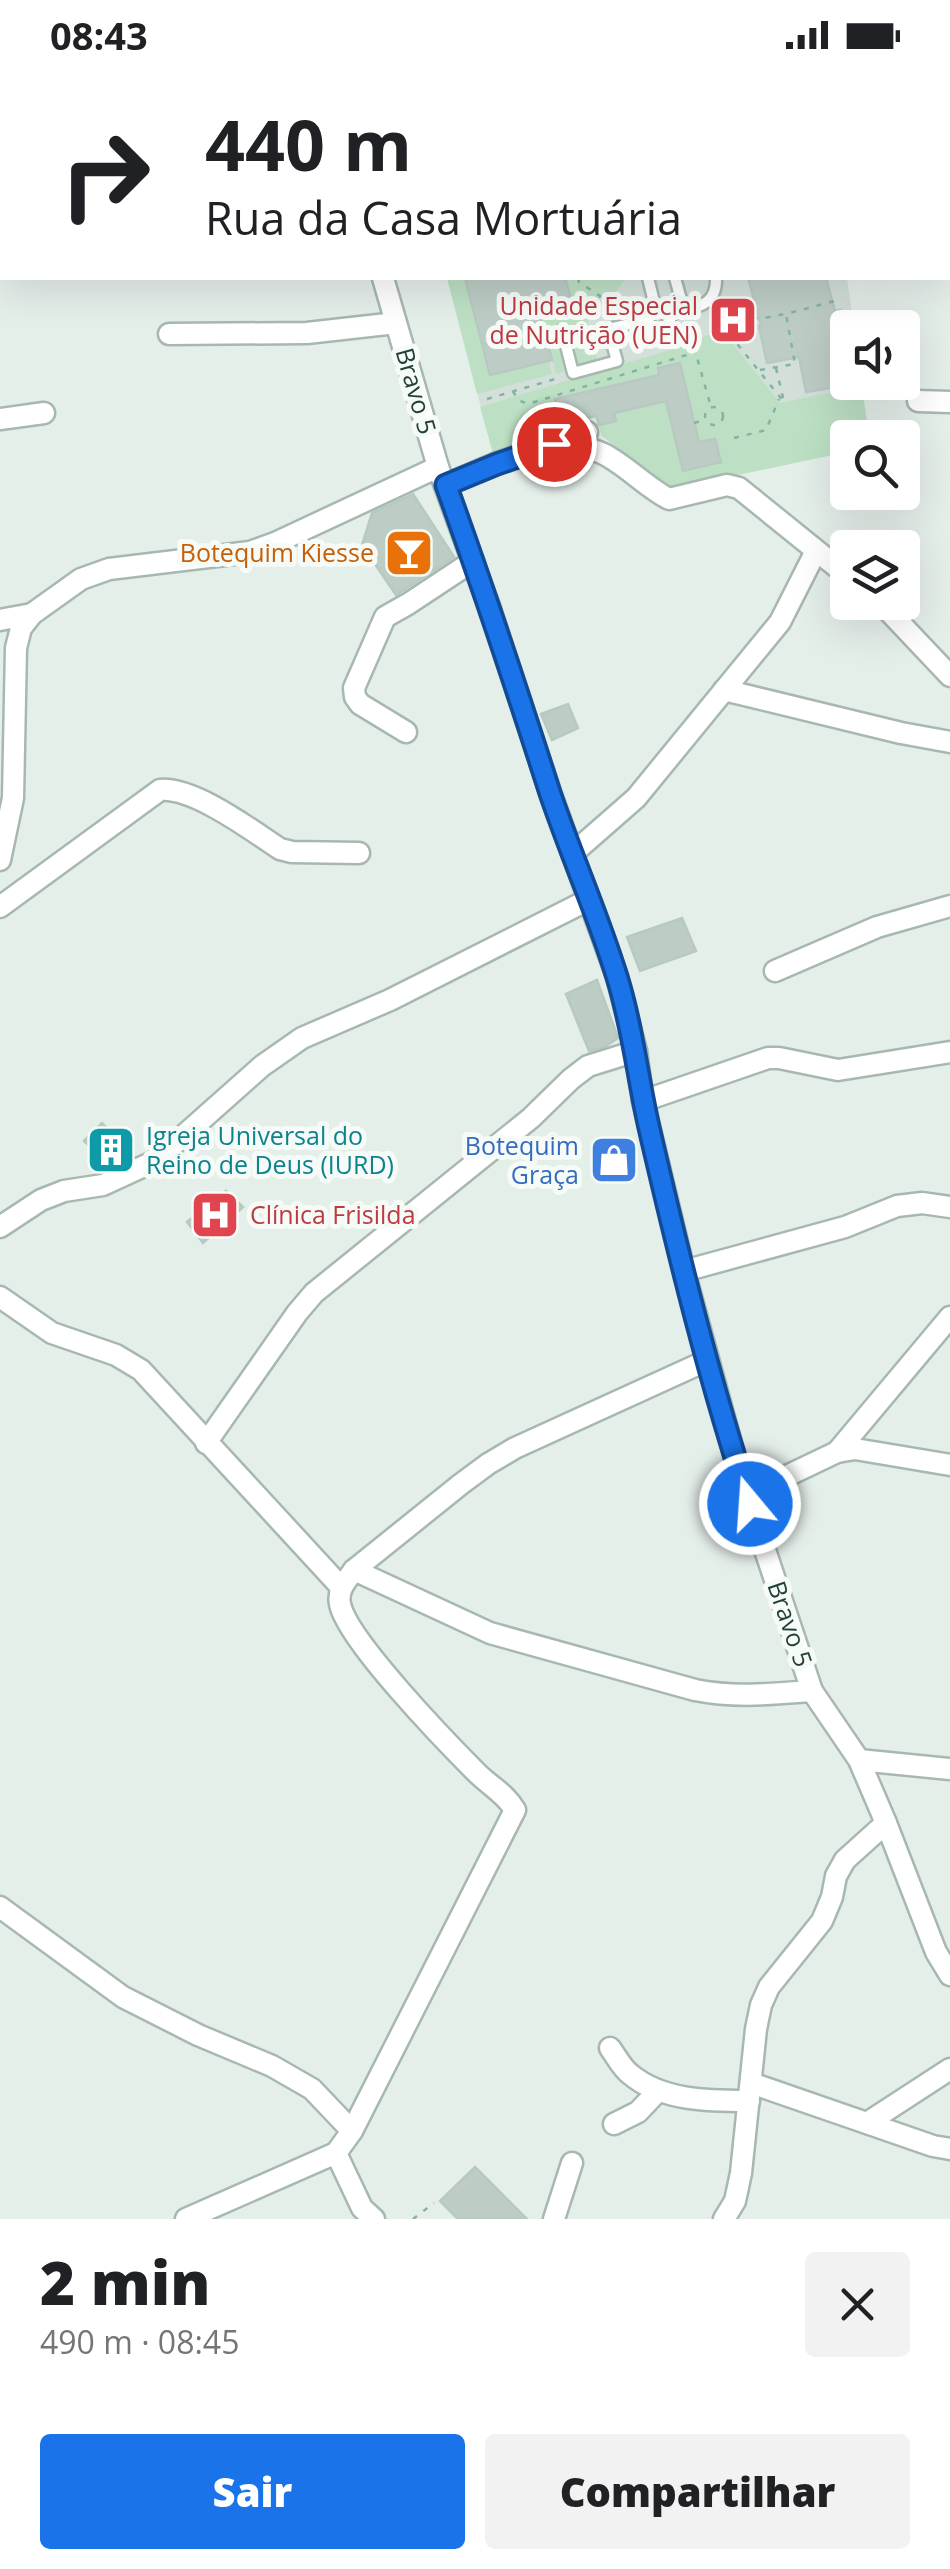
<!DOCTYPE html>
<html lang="pt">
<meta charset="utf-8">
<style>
body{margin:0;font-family:"Open Sans",sans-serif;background:#f2f2f2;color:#202124;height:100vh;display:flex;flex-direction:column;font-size:38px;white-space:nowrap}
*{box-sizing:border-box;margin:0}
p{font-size:32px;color:#757577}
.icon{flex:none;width:55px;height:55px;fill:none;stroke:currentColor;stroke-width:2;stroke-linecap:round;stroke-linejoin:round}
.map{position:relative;height:2149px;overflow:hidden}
.panel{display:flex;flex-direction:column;background:#fff;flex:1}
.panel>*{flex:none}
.guide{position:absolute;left:0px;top:0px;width:950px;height:210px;box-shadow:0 10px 40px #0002;background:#fff;color:#202124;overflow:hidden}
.fabs{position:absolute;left:830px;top:240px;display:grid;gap:20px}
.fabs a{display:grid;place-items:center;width:90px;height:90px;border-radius:10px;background:#fff;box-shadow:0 10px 40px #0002;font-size:50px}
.pin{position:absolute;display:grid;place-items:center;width:85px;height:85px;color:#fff;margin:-42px;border:5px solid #fff;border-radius:50%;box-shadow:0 2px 10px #0007}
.me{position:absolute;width:110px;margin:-55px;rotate:342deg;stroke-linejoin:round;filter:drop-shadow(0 0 8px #0008)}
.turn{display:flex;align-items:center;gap:35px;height:210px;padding:0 40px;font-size:45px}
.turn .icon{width:130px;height:130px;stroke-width:2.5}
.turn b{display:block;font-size:70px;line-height:85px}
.round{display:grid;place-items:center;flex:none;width:105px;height:105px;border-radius:10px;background:#f2f2f2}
.head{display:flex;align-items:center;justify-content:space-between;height:170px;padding:0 40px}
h1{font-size:60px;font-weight:800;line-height:75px}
.primary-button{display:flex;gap:20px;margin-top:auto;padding:20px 40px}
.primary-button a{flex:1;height:115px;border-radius:10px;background:#1a73e8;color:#fff;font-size:40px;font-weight:800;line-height:115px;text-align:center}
.primary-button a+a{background:#f2f2f2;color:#202124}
.status{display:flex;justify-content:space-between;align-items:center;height:70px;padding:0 50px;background:#fff;direction:ltr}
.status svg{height:28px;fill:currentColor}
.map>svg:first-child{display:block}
.built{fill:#d3dfd9}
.green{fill:#bde0c4}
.building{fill:#bdcdc5;stroke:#b7c9c0;stroke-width:2.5}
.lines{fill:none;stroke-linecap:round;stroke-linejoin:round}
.lane-casing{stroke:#a7b8b1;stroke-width:15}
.street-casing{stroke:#a7b8b1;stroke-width:25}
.secondary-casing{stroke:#a3bbb1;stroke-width:32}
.path{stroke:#84b4a1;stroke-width:2.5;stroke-dasharray:5 8;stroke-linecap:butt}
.lane{stroke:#fff;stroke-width:10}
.street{stroke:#fff;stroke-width:20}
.secondary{stroke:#fff;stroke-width:28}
.route-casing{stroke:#114b97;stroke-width:25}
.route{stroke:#1a73e8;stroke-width:18}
.labels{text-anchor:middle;stroke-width:10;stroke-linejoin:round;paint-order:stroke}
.health-label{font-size:25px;fill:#be3a42;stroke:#f6fbf8;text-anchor:end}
.street-label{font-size:25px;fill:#234237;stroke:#f6fbf8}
.food-label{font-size:25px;fill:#c56008;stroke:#f6fbf8;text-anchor:end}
.culture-label{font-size:25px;fill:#0d838f;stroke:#f6fbf8;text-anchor:start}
.shop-label{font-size:25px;fill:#366cbe;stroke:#f6fbf8;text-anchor:end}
</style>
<div class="status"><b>08:43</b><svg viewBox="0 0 49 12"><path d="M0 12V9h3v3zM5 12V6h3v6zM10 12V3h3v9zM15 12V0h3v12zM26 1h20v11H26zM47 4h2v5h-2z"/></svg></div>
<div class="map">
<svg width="950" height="2149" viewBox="0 0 950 2149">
<rect width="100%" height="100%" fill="#e5efea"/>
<g class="built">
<polygon points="0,0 188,0 188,2 2,2 2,49 0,48"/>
<polygon points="447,208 847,208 854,257 848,258 848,312 861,313 869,367 848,368 847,382 602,366 596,346 494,387"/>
</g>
<g class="green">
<polygon points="447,208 465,208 490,305 515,299 506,263 519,259 529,296 549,291 552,304 477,324"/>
<polygon points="565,208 626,208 614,224 588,231 585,239 597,292 556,304 540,243 572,235"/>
<polygon points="719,257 780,333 862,316 869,367 848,368 847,382 668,420 602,366 596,346 494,387 480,337 690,274 713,262"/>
</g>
<g class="building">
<polygon points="465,208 565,208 573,235 540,243 552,290 490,305"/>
<polygon points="748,208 826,208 835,241 840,240 848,278 848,315 806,322 799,287 767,293 759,256 761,255"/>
<polygon points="680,293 699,372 715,369 721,392 683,401 666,331 614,343 616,351 599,355 596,346 561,354 555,329 659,305 658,298"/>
<polygon points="413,424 454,487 396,525 362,475 372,443"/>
<polygon points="568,634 578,658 552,670 541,644"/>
<polygon points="682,848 696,881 640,901 627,867"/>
<polygon points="597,910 618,968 606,976 589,981 566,924"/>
<polygon points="102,1053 133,1086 111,1096 84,1071"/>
<polygon points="226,1121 243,1137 203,1173 187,1152"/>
<polygon points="475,2097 527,2149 458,2149 440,2131"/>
</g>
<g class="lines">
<g class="lane-casing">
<g id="lane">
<polyline points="648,208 655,236"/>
<polyline points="675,208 684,240"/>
<path d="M670,244c24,-7 47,-6 46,-36"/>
<polyline points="647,250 653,258 660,259 670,252 670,244"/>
<polyline points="647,250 649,241 655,236 662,236 670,244"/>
<polyline points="562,260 573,303 617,291 608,259 647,250"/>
</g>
</g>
<g class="street-casing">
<g id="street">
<polyline points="302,0 303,2"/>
<polyline points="665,0 666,2"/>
<polyline points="830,0 830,2"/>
<polyline points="948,151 950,155"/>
<polyline points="383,208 438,397 489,536 550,722 617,907 636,981 643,1031 684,1201 737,1395 750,1435 812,1621 859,1690 886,1753 936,1882 950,1905"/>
<polyline points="169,264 307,263 396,253"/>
<polyline points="918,331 950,332"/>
<polyline points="0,349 44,343"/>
<path d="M554,374c19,2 39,3 55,13 22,13 39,31 60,42l58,-14 12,3 109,88"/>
<polyline points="446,415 497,393 587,362"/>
<polyline points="880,532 950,606"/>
<polyline points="0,550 32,544"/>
<polyline points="724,620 901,663 950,672"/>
<polyline points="406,662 360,634 355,627 354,618 385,547 408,534 473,491"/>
<polyline points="572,784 636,728 780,552 816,481"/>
<polyline points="0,790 13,728 16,578 21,558 32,544 81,509 109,499 250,482 275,473 438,397"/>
<path d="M0,837l160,-117c34,-3 91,40 120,59l12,3 67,1"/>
<polyline points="775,901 877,857 950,836"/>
<polyline points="643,1031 768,988 779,988 838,1000 950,982"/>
<polyline points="0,1157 41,1130 64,1121 103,1115 155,1091 262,996 302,968 390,930 588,830"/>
<polyline points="684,1201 845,1157 897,1136 922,1133 950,1137"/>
<polyline points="0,1227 52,1263 116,1285 141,1300 341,1517"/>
<polyline points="206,1373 297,1243 314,1223 531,1048 571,1009 588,996 636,981"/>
<polyline points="837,1382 950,1247"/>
<polyline points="747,1425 837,1382 855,1379 950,1395"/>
<path d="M354,1500l136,63 205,57c40,8 77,4 117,1"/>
<polyline points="859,1690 950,1699"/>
<polyline points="0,1837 123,1927 198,1965 272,1996 312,2019 352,2061"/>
<path d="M610,1978c6,8 12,20 20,26 32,27 79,27 119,27"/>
<polyline points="751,2013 933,2076 950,2079"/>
<polyline points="867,2053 950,1999"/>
<polyline points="614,2054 638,2042 658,2021"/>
<polyline points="336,2083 362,2138 374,2149"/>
<path d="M186,2149l150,-66 16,-22 163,-321c-9,-16 -25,-24 -38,-37 -29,-29 -130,-133 -137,-169 -3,-14 6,-23 14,-34l107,-86 27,-20 27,-16 193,-88"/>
<polyline points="554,2149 572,2093"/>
<polyline points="724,2149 735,2131 741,2103 756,1959 761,1935 769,1917 822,1851 832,1827 836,1806 845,1790 886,1753"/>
</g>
</g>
<g class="secondary-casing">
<g id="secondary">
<polyline points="714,2 721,0"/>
<polyline points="0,78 2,78"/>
</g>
</g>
<g class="path">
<polyline points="346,2 350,0"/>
<polyline points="578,208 579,212 600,226 606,248"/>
<path d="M715,241c31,19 86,-2 120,-10"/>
<polyline points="713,244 784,332 776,298"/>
<polyline points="687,252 711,337"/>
<polyline points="760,300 795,294 786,244"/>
<polyline points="513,321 518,330 528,334 696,282"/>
<polyline points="487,329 562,307"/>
<circle cx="714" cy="346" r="9"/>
<polyline points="694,353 704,350"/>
<polyline points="734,368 766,360 779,329"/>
<polyline points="413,2149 434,2133"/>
</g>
<use href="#lane" class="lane"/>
<use href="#street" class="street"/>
<use href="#secondary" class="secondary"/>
</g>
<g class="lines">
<g class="route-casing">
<path id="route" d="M554,374l-57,20 -51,21c37,102 71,205 104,308 21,62 48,122 67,184 16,51 21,104 33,155 29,125 60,251 100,372"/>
</g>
<use href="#route" class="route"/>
</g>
<defs>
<g id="hospital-square" transform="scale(2.5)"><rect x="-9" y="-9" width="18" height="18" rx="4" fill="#e0444e" stroke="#f6fbf8"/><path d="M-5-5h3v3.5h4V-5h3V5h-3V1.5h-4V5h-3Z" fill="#fff"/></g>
<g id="bar-square" transform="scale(2.5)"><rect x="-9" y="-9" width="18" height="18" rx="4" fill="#e8710a" stroke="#f6fbf8"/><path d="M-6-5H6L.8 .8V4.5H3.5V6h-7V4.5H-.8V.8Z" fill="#fff"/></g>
<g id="building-square" transform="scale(2.5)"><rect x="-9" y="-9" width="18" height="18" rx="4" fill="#0f9aa8" stroke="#f6fbf8"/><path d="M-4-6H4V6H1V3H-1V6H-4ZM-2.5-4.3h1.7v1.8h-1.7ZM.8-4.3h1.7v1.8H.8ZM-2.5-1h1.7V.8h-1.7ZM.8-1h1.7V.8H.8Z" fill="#fff"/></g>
<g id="shop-square" transform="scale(2.5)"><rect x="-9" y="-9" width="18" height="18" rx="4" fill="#3f7fe0" stroke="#f6fbf8"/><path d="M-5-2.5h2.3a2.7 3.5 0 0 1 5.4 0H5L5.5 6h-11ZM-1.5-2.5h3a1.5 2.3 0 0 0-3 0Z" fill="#fff"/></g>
</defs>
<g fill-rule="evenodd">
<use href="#hospital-square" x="733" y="250"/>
<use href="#bar-square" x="409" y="483"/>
<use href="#building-square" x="111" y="1080"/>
<use href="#shop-square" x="614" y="1090"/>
<use href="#hospital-square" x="215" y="1145"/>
</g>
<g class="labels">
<g class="health-label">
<text x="698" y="245">Unidade Especial<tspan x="698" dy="29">de Nutrição (UEN)</tspan></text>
<text x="250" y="1154" text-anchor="start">Clínica Frisilda</text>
</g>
<g class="street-label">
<text transform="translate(416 321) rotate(74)" y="9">Bravo 5</text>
<text transform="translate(790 1554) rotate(71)" y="9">Bravo 5</text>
</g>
<g class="food-label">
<text x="374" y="492">Botequim Kiesse</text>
</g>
<g class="culture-label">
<text x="146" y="1075">Igreja Universal do<tspan x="146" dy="29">Reino de Deus (IURD)</tspan></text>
</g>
<g class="shop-label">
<text x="579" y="1085">Botequim<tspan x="579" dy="29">Graça</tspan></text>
</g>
</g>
</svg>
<div class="fabs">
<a><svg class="icon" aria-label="sound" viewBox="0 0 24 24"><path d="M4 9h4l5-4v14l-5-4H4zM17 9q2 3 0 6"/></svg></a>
<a><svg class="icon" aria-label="search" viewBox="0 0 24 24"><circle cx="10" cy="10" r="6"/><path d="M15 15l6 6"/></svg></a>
<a><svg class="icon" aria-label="layers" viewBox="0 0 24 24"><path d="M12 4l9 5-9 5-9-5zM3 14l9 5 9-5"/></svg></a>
</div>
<div class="pin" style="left:554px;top:374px;background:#d93025"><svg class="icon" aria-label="arrive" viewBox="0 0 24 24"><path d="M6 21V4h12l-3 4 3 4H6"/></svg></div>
<svg class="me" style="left:750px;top:1434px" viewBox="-20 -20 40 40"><circle r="17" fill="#1a73e8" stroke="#fff" stroke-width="3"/><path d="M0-11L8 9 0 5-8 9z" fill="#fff"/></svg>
<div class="guide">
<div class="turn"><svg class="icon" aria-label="right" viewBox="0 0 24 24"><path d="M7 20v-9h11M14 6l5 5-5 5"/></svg><div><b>440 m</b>Rua da Casa Mortuária</div></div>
</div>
</div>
<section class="panel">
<div class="head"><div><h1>2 min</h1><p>490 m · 08:45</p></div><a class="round"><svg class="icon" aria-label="close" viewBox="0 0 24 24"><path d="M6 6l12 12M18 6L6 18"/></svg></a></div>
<div class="primary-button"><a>Sair</a><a>Compartilhar</a></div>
</section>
